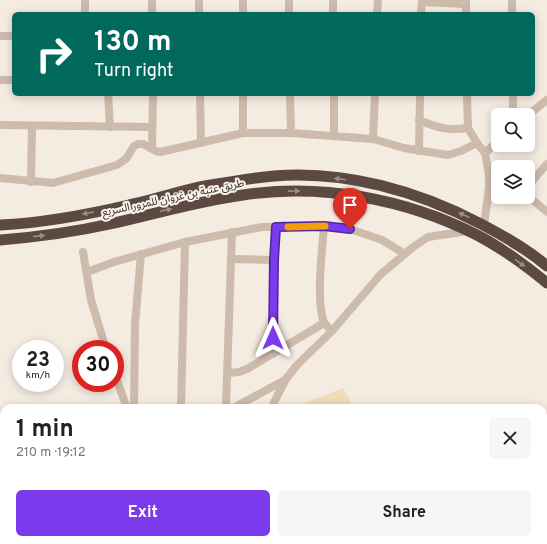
<!DOCTYPE html>
<meta charset="utf-8">
<style>
body{margin:0;font-family:Overpass,"Noto Sans Arabic",sans-serif;background:#f6f6f6;color:#222;height:100vh;display:flex;flex-direction:column;font-size:15px;white-space:nowrap}
*{box-sizing:border-box;margin:0}
p{font-size:13px;color:#767676}
.icon{flex:none;width:22px;height:22px;fill:none;stroke:currentColor;stroke-width:2;stroke-linecap:round;stroke-linejoin:round}
.map{position:relative;flex:1;overflow:hidden}
.side{position:absolute;left:0px;top:404px;width:547px;height:140px;display:flex;flex-direction:column;background:#fff;border-radius:12px 12px 0 0;box-shadow:0 2px 10px #0003}
.side>*{flex:none}
.top-card{position:absolute;left:12px;top:12px;width:523px;height:84px;border-radius:6px;box-shadow:0 2px 10px #0003;background:#00695c;color:#fff;overflow:hidden}
.buttons{position:absolute;left:491px;top:108px;display:grid;gap:8px}
.buttons a{display:grid;place-items:center;width:44px;height:44px;border-radius:6px;background:#fff;box-shadow:0 2px 10px #0003;font-size:20px}
.speed{position:absolute;left:12px;top:340px;display:flex;gap:8px;font-size:20px;font-weight:700;text-align:center}
.speed>*{display:grid;place-content:center;width:52px;height:52px;border-radius:50%;background:#fff;box-shadow:0 2px 10px #0003;line-height:1}
.speed small{font-size:10px;font-weight:400}
.speed .limit{border:6px solid #d22;background:#fff;color:#111}
.pin{position:absolute;display:grid;place-items:center;width:34px;height:34px;color:#fff;margin:-41px -17px;border-radius:50% 50% 50% 0;rotate:-45deg;box-shadow:0 0 4px #0007}
.pin .icon{rotate:45deg}
.me{position:absolute;width:44px;margin:-22px;rotate:0deg;stroke-linejoin:round;filter:drop-shadow(0 0 3px #0008)}
.turn{display:flex;align-items:center;gap:14px;height:84px;padding:0 16px;font-size:18px}
.turn .icon{width:52px;height:52px;stroke-width:2.5}
.turn b{display:block;font-size:28px;line-height:34px}
.round{display:grid;place-items:center;flex:none;width:42px;height:42px;border-radius:6px;background:#f6f6f6}
.overview{display:flex;align-items:center;justify-content:space-between;height:68px;padding:0 16px}
h1{font-size:24px;font-weight:700;line-height:30px}
.action{display:flex;gap:8px;margin-top:auto;padding:8px 16px}
.action a{flex:1;height:46px;border-radius:6px;background:#7c3aed;color:#fff;font-size:16px;font-weight:700;line-height:46px;text-align:center}
.action a+a{background:#f6f6f6;color:#222}
.map>svg:first-child{display:block}
.sand{fill:#efdcb8}
.lines{fill:none;stroke-linecap:round;stroke-linejoin:round}
.minor{stroke:#cdbbac;stroke-width:8}
.highway{stroke:#5c4a42;stroke-width:11}
.oneway{fill:#9c8e87}
.route-casing{stroke:#51269a;stroke-width:10}
.route{stroke:#7c3aed;stroke-width:7}
.slow{stroke:#f59e0b;stroke-width:7}
.labels{text-anchor:middle;stroke-width:4;stroke-linejoin:round;paint-order:stroke}
.street-label{font-size:11px;fill:#3b302b;stroke:#fbf5ee}
</style>
<div class="map">
<svg width="547" height="544" viewBox="0 0 547 544">
<rect width="100%" height="100%" fill="#f4ebe1"/>
<g class="sand">
<polygon points="343,388 354,408 298,408 299,405"/>
<polygon points="547,451 547,544 490,544 488,540 543,540 543,454"/>
<polygon points="271,540 420,540 413,544 271,544"/>
</g>
<g class="lines">
<g class="minor">
<polyline points="85,0 85,14"/>
<polyline points="152,0 152,14"/>
<polyline points="199,0 199,14"/>
<polyline points="243,0 243,14"/>
<polyline points="289,0 289,14"/>
<polyline points="466,0 466,14"/>
<polyline points="512,0 512,14"/>
<polyline points="422,2 466,4"/>
<polyline points="333,14 333,0"/>
<polyline points="377,14 378,0"/>
<polyline points="421,14 422,0"/>
<polyline points="0,36 14,36"/>
<polyline points="0,80 14,80"/>
<polyline points="108,94 110,127"/>
<polyline points="200,94 201,143"/>
<polyline points="290,94 291,133"/>
<polyline points="334,94 334,136"/>
<polyline points="375,94 373,139 404,148 448,155 461,151 477,143"/>
<polyline points="467,94 468,128 477,143 485,153 489,175 489,188 484,225"/>
<polyline points="513,94 513,115"/>
<polyline points="528,115 547,100"/>
<path d="M419,120c19,8 29,11 49,8"/>
<polyline points="0,125 152,127"/>
<polyline points="243,133 243,94"/>
<polyline points="152,148 153,94"/>
<polyline points="419,151 420,94"/>
<polyline points="485,153 498,141"/>
<polyline points="0,178 53,183 117,165 126,159 134,146 138,144 143,144 156,151 160,152 243,133 291,133 373,139"/>
<polyline points="31,182 32,126"/>
<polyline points="528,186 547,164"/>
<polyline points="528,196 547,212"/>
<path d="M324,226c-2,28 -7,62 -2,90 1,7 5,11 10,15"/>
<polyline points="83,252 91,300 106,349"/>
<polyline points="231,259 274,260"/>
<polyline points="87,272 114,262 185,242 262,227 324,226 350,229 382,240 405,254"/>
<polyline points="273,354 274,260 276,227"/>
<polyline points="228,373 239,372 247,369 324,323"/>
<polyline points="115,375 127,408"/>
<polyline points="134,408 135,324 141,254"/>
<polyline points="181,408 185,242"/>
<polyline points="228,408 226,406 232,232"/>
<polyline points="233,408 285,380"/>
<polyline points="271,408 286,379 297,365 332,331 380,275 413,247 428,237 468,231"/>
<polyline points="0,539 4,536"/>
</g>
<g class="highway">
<path d="M0,225c43,-2 86,-10 129,-20 25,-5 50,-14 76,-19 23,-4 46,-8 69,-10 71,-6 144,15 207,48 23,12 46,25 66,42"/>
<path d="M0,240c37,-3 74,-8 110,-16 45,-10 88,-23 133,-29 79,-12 163,4 234,40 25,13 48,30 70,48"/>
</g>
</g>
<defs><path id="oneway-solid" d="M-6-.8H1V-3.2L6.5 0L1 3.2V.8H-6Z"/></defs>
<g class="oneway">
<use href="#oneway-solid" transform="translate(340 179) rotate(-173)"/>
<use href="#oneway-solid" transform="translate(294 191) rotate(-1)"/>
<use href="#oneway-solid" transform="translate(166 210) rotate(-13)"/>
<use href="#oneway-solid" transform="translate(88 213) rotate(169)"/>
<use href="#oneway-solid" transform="translate(464 215) rotate(-154)"/>
<use href="#oneway-solid" transform="translate(39 236) rotate(-6)"/>
<use href="#oneway-solid" transform="translate(520 263) rotate(36)"/>
</g>
<g class="lines">
<g class="route-casing">
<polyline id="route" points="273,338 274,260 276,227 324,226 350,229"/>
</g>
<use href="#route" class="route"/>
<polyline class="slow" points="288,227 325,226"/>
</g>
<g class="labels">
<g class="street-label">
<text transform="translate(173 197) rotate(-12)" y="4">طريق عتبة بن غزوان للمرور السريع</text>
</g>
</g>
</svg>
<div class="buttons">
<a><svg class="icon" aria-label="search" viewBox="0 0 24 24"><circle cx="10" cy="10" r="6"/><path d="M15 15l6 6"/></svg></a>
<a><svg class="icon" aria-label="layers" viewBox="0 0 24 24"><path d="M12 4l9 5-9 5-9-5zM3 14l9 5 9-5"/></svg></a>
</div>
<div class="speed"><div>23<small>km/h</small></div><div class="limit">30</div></div>
<div class="pin" style="left:350px;top:229px;background:#d93025"><svg class="icon" aria-label="arrive" viewBox="0 0 24 24"><path d="M6 21V4h12l-3 4 3 4H6"/></svg></div>
<svg class="me" style="left:273px;top:338px" viewBox="-20 -20 40 40"><path d="M0-17L14 15 0 8-14 15z" fill="#7c3aed" stroke="#fff" stroke-width="4"/></svg>
<div class="top-card">
<div class="turn"><svg class="icon" aria-label="right" viewBox="0 0 24 24"><path d="M7 20v-9h11M14 6l5 5-5 5"/></svg><div><b>130 m</b>Turn right</div></div>
</div>
<section class="side">
<div class="overview"><div><h1>1 min</h1><p>210 m · 19:12</p></div><a class="round"><svg class="icon" aria-label="close" viewBox="0 0 24 24"><path d="M6 6l12 12M18 6L6 18"/></svg></a></div>
<div class="action"><a>Exit</a><a>Share</a></div>
</section>
</div>
